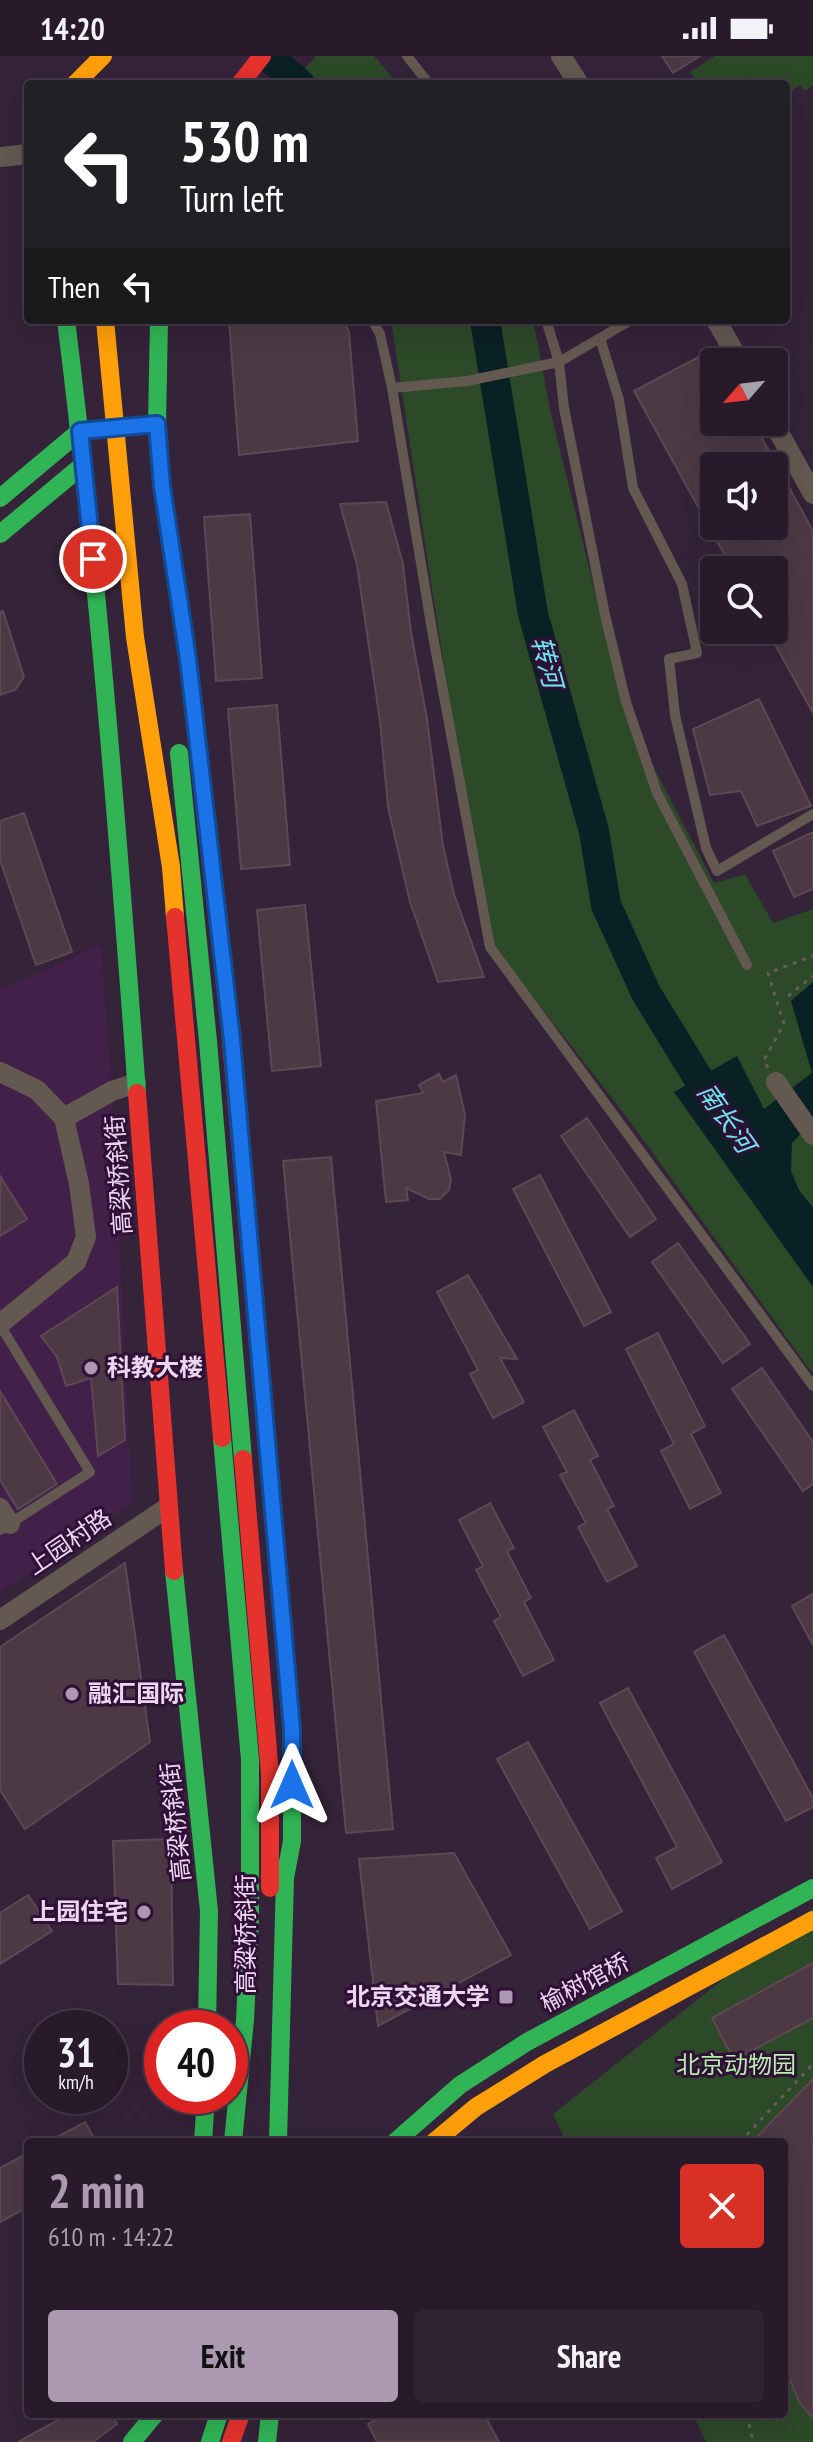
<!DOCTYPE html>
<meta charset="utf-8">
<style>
body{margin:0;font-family:"PT Sans Narrow","Noto Sans SC",sans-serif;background:#302333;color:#f1f3f6;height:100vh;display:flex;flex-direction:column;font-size:30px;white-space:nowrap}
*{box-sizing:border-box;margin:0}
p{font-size:26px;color:#a5a1a9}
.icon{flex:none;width:44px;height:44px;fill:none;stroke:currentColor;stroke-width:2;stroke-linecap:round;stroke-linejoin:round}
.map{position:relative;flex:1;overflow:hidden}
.sheet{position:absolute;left:24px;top:2082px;width:764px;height:280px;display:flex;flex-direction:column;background:#281a2b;border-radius:8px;box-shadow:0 8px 32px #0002,0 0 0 2px #443847}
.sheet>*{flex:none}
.hud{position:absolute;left:24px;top:24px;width:766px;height:244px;border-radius:8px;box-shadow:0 8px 32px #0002,0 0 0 2px #443847;background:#202124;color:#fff;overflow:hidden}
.needle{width:52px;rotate:242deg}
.controls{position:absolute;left:700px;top:292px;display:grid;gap:16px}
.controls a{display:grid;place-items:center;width:88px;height:88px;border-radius:8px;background:#281a2b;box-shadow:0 8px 32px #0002,0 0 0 2px #443847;font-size:40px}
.speed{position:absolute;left:24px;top:1954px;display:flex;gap:16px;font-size:40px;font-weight:700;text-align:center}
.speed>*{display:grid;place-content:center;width:104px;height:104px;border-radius:50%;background:#281a2b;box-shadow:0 8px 32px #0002,0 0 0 2px #443847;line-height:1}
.speed small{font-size:20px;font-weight:400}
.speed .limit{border:12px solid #d22;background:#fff;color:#111}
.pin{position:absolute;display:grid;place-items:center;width:68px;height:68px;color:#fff;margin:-34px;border:4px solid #fff;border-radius:50%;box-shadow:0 2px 8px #0007}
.me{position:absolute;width:88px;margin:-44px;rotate:0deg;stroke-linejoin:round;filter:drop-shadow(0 0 6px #0008)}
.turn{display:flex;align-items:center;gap:28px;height:168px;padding:0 24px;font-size:36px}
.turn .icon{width:104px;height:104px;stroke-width:2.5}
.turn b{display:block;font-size:56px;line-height:68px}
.then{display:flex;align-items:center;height:76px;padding:0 24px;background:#0003;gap:16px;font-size:30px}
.round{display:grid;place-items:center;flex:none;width:84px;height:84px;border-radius:8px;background:#302333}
.headline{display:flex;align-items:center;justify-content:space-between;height:136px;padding:0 24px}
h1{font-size:48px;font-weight:600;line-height:60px;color:#ac98b0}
.action{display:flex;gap:16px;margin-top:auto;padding:16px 24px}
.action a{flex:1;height:92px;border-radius:8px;background:#ac98b0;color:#111;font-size:32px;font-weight:600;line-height:92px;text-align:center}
.action a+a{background:#302333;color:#f1f3f6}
.status{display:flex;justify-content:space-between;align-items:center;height:56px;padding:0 40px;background:#281a2b;direction:ltr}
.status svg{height:22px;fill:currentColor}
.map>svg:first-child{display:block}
.built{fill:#43204a}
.green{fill:#2c4928}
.water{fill:#092024}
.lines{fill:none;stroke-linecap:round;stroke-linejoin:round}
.river{stroke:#092024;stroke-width:30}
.building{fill:#4c3944;stroke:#5d4853;stroke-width:2;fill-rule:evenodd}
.path{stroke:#665c5c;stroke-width:3;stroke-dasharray:4 6;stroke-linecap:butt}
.lane{stroke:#645951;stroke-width:10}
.street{stroke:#645951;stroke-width:20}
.fast{stroke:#30b455;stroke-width:18}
.slow{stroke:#ff9f0a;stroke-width:18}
.jam{stroke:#e5322d;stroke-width:18}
.route-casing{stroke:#114b97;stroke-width:20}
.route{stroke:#1a73e8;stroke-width:14}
.poi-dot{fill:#ac98b0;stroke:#311037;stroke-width:3}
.labels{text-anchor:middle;stroke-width:6;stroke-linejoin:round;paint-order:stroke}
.street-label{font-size:24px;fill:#ecd7f0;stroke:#311037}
.poi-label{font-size:24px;font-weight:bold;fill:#ecd7f0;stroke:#311037;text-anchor:start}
.park-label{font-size:24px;fill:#b4efa9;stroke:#311037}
.water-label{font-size:26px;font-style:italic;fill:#6ae7ee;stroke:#311037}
</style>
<div class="status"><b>14:20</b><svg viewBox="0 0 49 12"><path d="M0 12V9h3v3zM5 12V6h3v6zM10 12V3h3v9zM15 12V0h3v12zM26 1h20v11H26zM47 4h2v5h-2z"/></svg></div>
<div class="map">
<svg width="813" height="2386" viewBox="0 0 813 2386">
<rect width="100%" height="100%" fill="#352339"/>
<polygon class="built" points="101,889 112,1035 132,1447 0,1536 0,934"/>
<g class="green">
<polygon points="316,0 374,0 398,28 292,28"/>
<polygon points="715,0 813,0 813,29 805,35 800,29 786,39 786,28 698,28 690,16"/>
<polygon points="391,264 533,264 550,353 624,654 714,827 745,818 773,867 813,853 813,1318 626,1060 493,890 461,722"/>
<polygon points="813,1852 813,2386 706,2386 693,2358 784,2358 784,2086 566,2086 553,2058"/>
</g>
<polygon class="water" points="813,926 813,1065 792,1087 791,1115 799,1134 813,1152 813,1231 674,1036 737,1000 764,1053 812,1017 791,945"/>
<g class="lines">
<g class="river">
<polyline points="268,0 300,28"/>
<polyline points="485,264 533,558 594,775 606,849 646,937 719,1056"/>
</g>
</g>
<g class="building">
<polygon points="662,0 700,0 673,17"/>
<polygon points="229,264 343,264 349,276 358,385 239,399"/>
<path d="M714,293v73h39l60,109v182l-46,-83h7v-60h-41l-99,-179zM714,410h60v60h-60z"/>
<polygon points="386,446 403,508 411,576 427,663 443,790 454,838 484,921 438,926 410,846 388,751 380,665 357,509 340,448"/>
<polygon points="250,458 262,622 216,625 204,461"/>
<polygon points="3,555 24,621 15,634 0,639 0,556"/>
<polygon points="759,643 811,750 757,770 741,735 710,739 693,673"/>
<polygon points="277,649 290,809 241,813 228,653"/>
<polygon points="24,757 72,896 36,909 0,804 0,765"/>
<polygon points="813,776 813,833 794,841 773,795"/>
<polygon points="305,849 321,1010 272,1015 257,854"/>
<polygon points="439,1018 443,1026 456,1019 465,1059 461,1099 444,1096 451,1123 449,1134 440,1143 429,1143 406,1132 408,1144 386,1146 376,1045 423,1037 419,1029"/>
<polygon points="587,1062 656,1163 630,1181 561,1080"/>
<polygon points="331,1101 393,1773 346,1777 283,1105"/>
<polygon points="540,1119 611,1256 584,1270 513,1133"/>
<polygon points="0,1120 27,1163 0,1180"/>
<polygon points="678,1187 750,1288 723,1307 652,1206"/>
<polygon points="468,1219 517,1303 500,1302 524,1346 493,1362 470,1318 478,1314 437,1236"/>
<polygon points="117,1231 125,1384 98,1400 91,1322 66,1330 57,1301 41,1280"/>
<polygon points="658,1277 705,1370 691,1378 721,1437 690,1453 661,1395 674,1388 626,1293"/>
<polygon points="762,1312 813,1386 813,1428 803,1435 732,1333"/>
<polygon points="0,1335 57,1428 18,1453 0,1424"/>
<polygon points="574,1354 598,1400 590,1404 614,1450 607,1453 637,1510 607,1526 578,1471 586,1467 560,1419 567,1416 543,1371"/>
<polygon points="490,1447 514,1492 507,1495 531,1542 524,1546 554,1604 523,1620 494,1565 501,1561 476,1514 483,1510 459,1464"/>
<polygon points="125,1507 150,1686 25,1773 0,1734 0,1591"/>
<polygon points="813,1538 813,1589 792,1550"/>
<polygon points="724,1579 813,1742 813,1751 786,1765 694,1596"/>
<polygon points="628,1632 722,1806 672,1833 656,1802 677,1791 600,1647"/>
<polygon points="528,1686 622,1855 590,1873 497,1703"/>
<polygon points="171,1783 173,1929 118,1928 113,1785"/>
<polygon points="454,1797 511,1899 378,1970 359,1803"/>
<polygon points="28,1839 52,1875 0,1908 0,1857"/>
<polygon points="813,1907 813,1962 734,2004 712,1962"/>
<polygon points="813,2023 813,2362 799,2346 784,2308 784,2086 752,2086"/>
<polygon points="85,2066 96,2086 48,2086"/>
<polygon points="28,2097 28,2151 0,2166 0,2112"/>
<polygon points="69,2358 112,2358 117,2368 93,2386 18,2386"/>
<polygon points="386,2358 484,2358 499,2386 377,2386 368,2368"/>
</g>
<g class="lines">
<g class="path">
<polyline points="788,940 813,920"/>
<polyline points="768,1012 764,1004 784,968 768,917 813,900"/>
<polyline points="740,2086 813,2008"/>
<polyline points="747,2358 753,2386"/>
</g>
<g class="lane">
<polyline points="407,0 429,28"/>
<polyline points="372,264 380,278 392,332 433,580 490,891 813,1330"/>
<polyline points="546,264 559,306 564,352 605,559 626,646 657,737 747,909"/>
<polyline points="600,282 619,344 633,432 682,528 697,597 669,603 675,659 706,792 717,815 813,758"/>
<polyline points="392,332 467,325 559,306 631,264"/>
<polyline points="0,1269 90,1416 0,1474"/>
</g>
<g class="street">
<polyline points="561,0 579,28"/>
<polyline points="0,101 28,98"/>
<polyline points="716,264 740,306"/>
<polyline points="773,366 813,438"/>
<polyline points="0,1016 37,1034 64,1062 79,1128 86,1181 76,1206 0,1268"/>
<polyline points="776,1026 813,1079"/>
<polyline points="64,1062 112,1035 136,1027"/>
<polyline points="0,1452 10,1468"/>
<polyline points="0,1564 168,1451"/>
</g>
<g class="fast">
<path d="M66,264c32,257 52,515 71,773"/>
<polyline points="159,264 157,368 162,430 188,603 228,952"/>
<polyline points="0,442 80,375"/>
<polyline points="0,478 84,408"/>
<polyline points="179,697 208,985 243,1403"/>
<polyline points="222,1382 250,1704 250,1861 245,1964 233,2086"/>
<polyline points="267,1384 292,1673 292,1785 285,1822 278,2086"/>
<polyline points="174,1515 209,1855 207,1972"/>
<polyline points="203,2086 206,2040"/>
<polyline points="395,2086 460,2029 527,1986 813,1832"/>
<polyline points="132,2386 155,2358"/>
<polyline points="210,2386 219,2358"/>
<polyline points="267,2386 270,2358"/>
</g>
<g class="slow">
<polyline points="75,28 103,0"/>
<polyline points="105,264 135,581 171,811 175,861"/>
<polyline points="434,2086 476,2051 545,2008 813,1864"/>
</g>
<g class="jam">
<polyline points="240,28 262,0"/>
<polyline points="175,861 222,1382"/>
<polyline points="228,952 267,1384"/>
<polyline points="137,1037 174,1515"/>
<polyline points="243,1403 270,1718 270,1832"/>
<polyline points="231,2386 241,2358"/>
</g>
</g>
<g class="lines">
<g class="route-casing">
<polyline id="route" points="93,503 80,375 157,368 162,430 188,603 232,984 292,1673 292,1729"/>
</g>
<use href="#route" class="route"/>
</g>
<g class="poi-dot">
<circle cx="91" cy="1312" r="8"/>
<circle cx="72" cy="1638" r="8"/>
<circle cx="144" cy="1856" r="8"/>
<rect x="498" y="1933" width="16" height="16" rx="4"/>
</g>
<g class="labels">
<g class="street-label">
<text transform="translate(119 1119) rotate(-94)" y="8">高梁桥斜街</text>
<text transform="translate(69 1486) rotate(-34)" y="8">上园村路</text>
<text transform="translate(176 1766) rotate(-96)" y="8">高梁桥斜街</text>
<text transform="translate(246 1878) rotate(-90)" y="8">高粱桥斜街</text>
<text transform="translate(585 1927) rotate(-28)" y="8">榆树馆桥</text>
</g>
<g class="poi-label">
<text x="107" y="1320">科教大楼</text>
<text x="88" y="1646">融汇国际</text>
<text x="128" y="1864" text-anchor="end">上园住宅</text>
<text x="490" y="1949" text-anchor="end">北京交通大学</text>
</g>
<g class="park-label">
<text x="736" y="2017">北京动物园</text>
</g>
<g class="water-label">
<text transform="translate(547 606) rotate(75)" y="9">转河</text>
<text transform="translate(726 1062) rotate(55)" y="9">南长河</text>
</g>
</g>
</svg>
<div class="controls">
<a><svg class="needle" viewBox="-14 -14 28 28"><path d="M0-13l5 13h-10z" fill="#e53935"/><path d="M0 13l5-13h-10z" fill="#a5a1a9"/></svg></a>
<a><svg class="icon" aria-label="sound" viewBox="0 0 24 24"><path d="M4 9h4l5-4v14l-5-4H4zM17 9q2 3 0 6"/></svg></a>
<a><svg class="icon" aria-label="search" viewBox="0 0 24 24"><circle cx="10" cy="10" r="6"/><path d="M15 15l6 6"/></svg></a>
</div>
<div class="speed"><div>31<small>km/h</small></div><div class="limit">40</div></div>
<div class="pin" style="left:93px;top:503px;background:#d93025"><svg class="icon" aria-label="arrive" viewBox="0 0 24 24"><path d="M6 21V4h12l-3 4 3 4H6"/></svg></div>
<svg class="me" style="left:292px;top:1729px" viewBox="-20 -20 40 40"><path d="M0-17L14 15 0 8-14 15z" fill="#1a73e8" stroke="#fff" stroke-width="4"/></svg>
<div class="hud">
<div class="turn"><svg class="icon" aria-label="left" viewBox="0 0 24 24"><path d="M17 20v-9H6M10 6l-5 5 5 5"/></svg><div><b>530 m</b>Turn left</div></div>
<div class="then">Then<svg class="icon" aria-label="left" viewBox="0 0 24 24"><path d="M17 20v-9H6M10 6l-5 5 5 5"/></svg></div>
</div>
<section class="sheet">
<div class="headline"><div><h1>2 min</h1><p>610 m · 14:22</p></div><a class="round" style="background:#d93025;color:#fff"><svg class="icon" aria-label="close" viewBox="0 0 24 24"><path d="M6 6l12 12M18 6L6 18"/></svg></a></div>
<div class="action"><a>Exit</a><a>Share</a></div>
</section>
</div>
